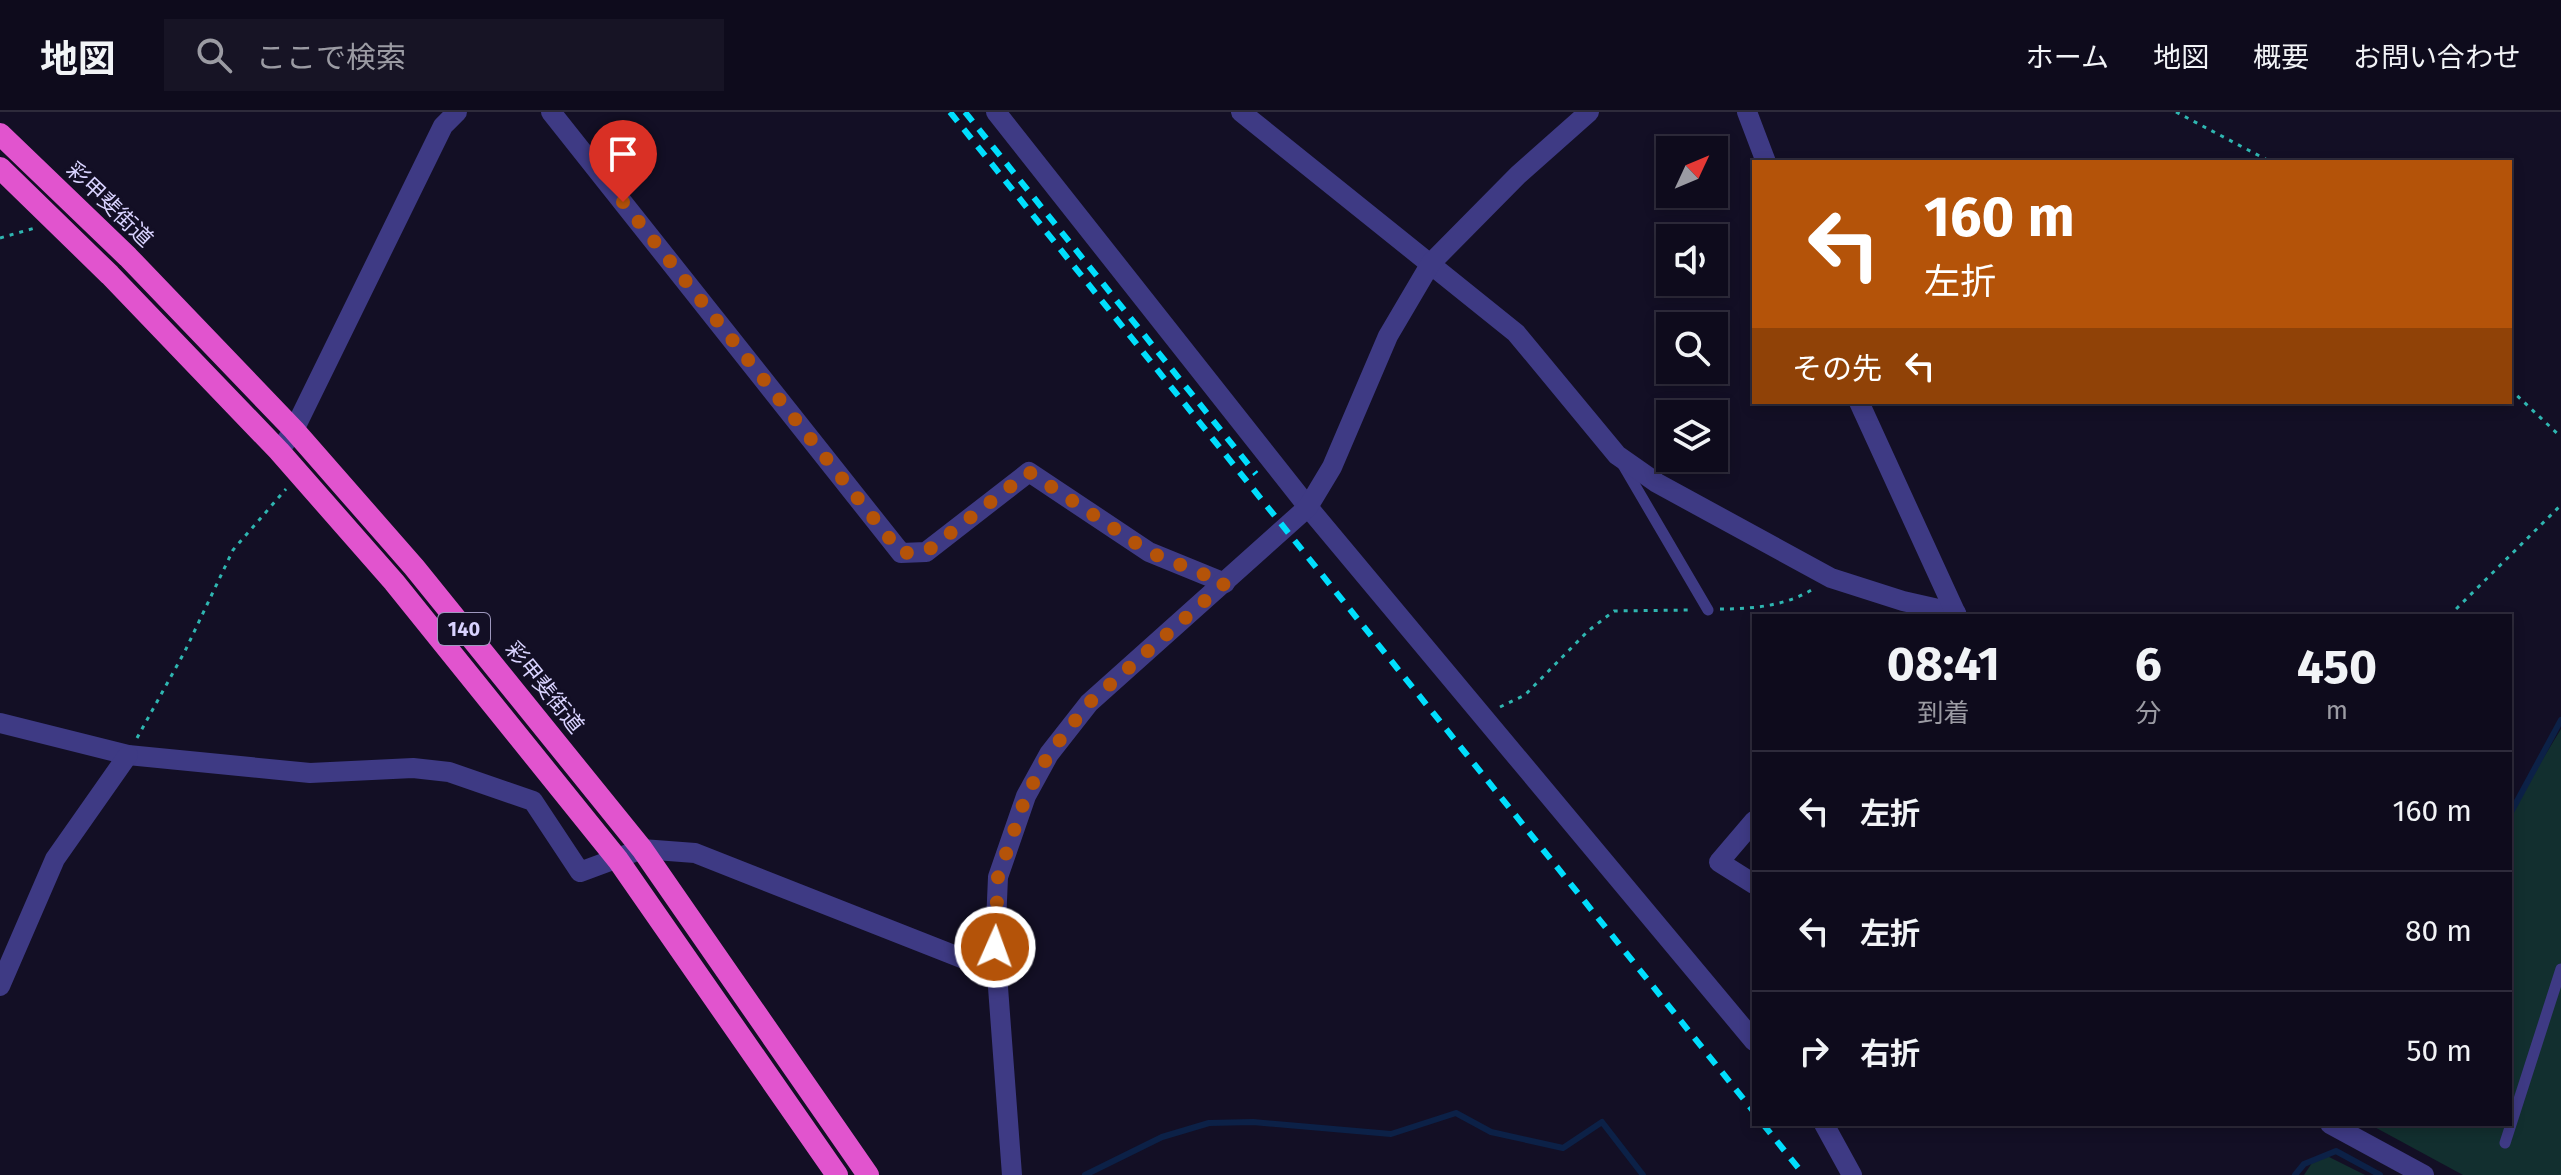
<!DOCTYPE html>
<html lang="ja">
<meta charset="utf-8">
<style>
body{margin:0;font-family:"Fira Sans","Noto Sans JP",sans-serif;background:#171425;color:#f1f3f6;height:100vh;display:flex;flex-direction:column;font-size:30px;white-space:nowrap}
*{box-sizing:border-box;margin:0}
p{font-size:26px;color:#9b9ba3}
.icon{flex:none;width:44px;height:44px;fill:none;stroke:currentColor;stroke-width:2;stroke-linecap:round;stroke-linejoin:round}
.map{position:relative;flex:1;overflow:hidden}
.sheet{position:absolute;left:1752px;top:502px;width:760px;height:512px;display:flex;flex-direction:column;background:#0e0b1c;border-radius:0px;box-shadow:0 4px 12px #0003,0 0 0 2px #2e2b3b}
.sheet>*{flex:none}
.top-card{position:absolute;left:1752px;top:48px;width:760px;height:244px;border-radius:0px;box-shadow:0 4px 12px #0003,0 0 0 2px #2e2b3b;background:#b45309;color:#fff;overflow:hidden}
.needle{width:52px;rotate:46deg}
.controls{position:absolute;left:1656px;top:24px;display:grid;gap:16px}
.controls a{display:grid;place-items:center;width:72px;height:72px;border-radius:0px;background:#0e0b1c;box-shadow:0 4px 12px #0003,0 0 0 2px #2e2b3b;font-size:40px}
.pin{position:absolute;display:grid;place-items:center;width:68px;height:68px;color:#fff;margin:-82px -34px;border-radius:50% 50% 50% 0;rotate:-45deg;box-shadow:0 0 8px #0007}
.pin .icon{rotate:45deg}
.me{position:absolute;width:88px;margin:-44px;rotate:2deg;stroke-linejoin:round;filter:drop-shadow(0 0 6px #0008)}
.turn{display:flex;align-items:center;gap:28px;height:168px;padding:0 40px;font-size:36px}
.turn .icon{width:104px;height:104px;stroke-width:2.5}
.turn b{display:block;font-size:56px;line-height:68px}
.then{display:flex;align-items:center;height:76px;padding:0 40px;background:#0003;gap:16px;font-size:30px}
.eta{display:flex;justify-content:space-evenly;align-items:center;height:136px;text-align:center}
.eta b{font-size:48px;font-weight:700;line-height:56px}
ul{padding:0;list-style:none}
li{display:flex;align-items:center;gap:24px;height:120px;padding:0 40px;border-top:2px solid #2e2b3b}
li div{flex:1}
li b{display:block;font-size:30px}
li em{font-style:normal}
header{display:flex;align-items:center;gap:48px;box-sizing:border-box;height:112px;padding:0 40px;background:#0e0b1c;border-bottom:2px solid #2e2b3b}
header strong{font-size:38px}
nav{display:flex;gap:44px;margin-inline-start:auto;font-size:28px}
.search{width:560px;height:72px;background:#171425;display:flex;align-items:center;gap:20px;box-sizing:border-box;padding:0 28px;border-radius:0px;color:#9b9ba3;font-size:30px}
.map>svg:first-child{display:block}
.green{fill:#122f2f}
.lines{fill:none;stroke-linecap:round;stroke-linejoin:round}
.stream{stroke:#0c2147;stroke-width:6}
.path{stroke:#2fb6b1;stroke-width:3;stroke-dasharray:4 6;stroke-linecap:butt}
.service{stroke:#3e3a84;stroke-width:11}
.minor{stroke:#3e3a84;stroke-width:20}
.tertiary{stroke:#3e3a84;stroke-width:20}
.trunk{stroke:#e154ce;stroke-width:22}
.rail{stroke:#01defd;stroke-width:6;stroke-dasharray:12 10;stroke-linecap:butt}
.route{stroke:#b45309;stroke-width:14;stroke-dasharray:0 25.2}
.labels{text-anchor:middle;stroke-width:6;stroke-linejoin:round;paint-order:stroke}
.shield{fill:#130f25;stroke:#9e98be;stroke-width:2}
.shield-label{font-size:20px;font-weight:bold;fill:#d9d3ff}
.street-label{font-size:22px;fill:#d9d3ff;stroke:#130f25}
</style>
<header>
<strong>地図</strong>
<div class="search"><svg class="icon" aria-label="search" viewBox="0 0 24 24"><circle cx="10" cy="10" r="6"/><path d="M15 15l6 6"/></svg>ここで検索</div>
<nav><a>ホーム</a><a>地図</a><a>概要</a><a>お問い合わせ</a></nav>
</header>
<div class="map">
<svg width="2561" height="1063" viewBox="0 0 2561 1063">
<rect width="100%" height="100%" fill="#130f25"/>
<g class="green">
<polygon points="2561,617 2561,1063 2463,1063 2369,1012 2510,1012 2510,701"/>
<polygon points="2327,1044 2365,1063 2304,1063 2314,1048"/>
</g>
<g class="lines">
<g class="stream">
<polyline points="2510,702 2561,608"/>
<polyline points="1085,1063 1162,1025 1209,1011 1253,1010 1391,1022 1456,1001 1491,1020 1563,1036 1602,1010 1643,1063"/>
<polyline points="2295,1063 2304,1052 2336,1039 2380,1063"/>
</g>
<g class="path">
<polyline points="2176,0 2271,50"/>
<polyline points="0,126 35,116"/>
<polyline points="2510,277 2561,325"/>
<path d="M1720,497c32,0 66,-3 93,-20"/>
<polyline points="2449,504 2561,393"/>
<polyline points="1500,595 1525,583 1588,519 1614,499 1689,498"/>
<polyline points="137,626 185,539 233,438 286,377"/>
</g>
<g class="service">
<polyline points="1623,353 1708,498"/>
<polyline points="2505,1031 2561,857"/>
</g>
<g class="minor">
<polyline points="551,0 901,441 926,440 1029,360 1149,440 1225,471"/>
<polyline points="996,0 1308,395 1754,929"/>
<polyline points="1241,0 1516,221 1617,343 1657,371 1831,466 1903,489 1956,501"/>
<polyline points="279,339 294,318 443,14 457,0"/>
<polyline points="0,611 128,643 310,661 413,656 449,660 533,689 580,760 642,737 695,741 997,860"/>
<polyline points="1754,709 1719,750 1754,772"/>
<polyline points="0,874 55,747 128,643"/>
<polyline points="1824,1012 1852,1063"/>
<polyline points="1012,1063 995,835 998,765 1026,684 1049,642 1089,591 1308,395 1332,355 1388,224 1431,151 1518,63 1589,0"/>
</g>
<g class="tertiary">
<polyline points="1747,0 1766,50"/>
<polyline points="1859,290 1957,504"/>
<polyline points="2330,1012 2424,1063"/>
</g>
<g class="trunk">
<polyline points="0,22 128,145 294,318 414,455 642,737 868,1063"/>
<polyline points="0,56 110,163 279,339 394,470 618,748 837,1063"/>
</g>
<g class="rail">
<polyline points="950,0 1754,1000"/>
<polyline points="965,0 1256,362"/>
<polyline points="1763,1012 1804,1063"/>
</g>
</g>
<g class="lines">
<polyline class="route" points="623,90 901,441 926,440 1029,360 1149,440 1225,471 1089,591 1049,642 1026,684 998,765 995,835"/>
</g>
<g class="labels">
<rect class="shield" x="438" y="501" width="52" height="32" rx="6"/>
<g class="shield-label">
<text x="464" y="524">140</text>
</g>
<g class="street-label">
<text transform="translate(110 92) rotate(44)" y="8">彩甲斐街道</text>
<text transform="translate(545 575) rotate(51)" y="8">彩甲斐街道</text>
</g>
</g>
</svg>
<div class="controls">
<a><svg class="needle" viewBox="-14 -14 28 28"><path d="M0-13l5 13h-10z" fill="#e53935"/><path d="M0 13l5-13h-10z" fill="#9b9ba3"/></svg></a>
<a><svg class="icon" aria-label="sound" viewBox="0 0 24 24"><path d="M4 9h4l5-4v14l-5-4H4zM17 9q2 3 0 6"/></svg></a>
<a><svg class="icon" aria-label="search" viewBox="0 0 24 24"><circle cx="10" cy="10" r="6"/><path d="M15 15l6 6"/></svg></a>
<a><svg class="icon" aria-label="layers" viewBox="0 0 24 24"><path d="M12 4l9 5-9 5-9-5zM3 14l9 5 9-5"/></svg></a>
</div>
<div class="pin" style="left:623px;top:90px;background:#d93025"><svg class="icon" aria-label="arrive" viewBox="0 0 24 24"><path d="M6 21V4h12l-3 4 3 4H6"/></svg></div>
<svg class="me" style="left:995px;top:835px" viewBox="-20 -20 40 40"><circle r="17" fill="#b45309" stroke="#fff" stroke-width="3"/><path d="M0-11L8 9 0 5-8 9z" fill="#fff"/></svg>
<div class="top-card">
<div class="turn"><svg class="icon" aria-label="left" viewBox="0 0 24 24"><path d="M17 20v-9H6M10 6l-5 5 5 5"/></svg><div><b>160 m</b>左折</div></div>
<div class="then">その先<svg class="icon" aria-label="left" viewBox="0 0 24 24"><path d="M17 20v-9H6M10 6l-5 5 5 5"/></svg></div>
</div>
<section class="sheet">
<div class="eta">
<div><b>08:41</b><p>到着</p></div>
<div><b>6</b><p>分</p></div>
<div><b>450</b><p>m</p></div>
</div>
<ul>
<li><svg class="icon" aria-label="left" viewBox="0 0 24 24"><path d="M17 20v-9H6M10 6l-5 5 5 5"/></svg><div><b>左折</b></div><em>160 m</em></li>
<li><svg class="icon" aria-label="left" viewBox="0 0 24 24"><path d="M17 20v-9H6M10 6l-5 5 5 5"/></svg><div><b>左折</b></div><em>80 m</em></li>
<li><svg class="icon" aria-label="right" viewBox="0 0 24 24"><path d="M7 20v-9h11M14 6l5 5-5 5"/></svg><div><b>右折</b></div><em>50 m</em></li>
</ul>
</section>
</div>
